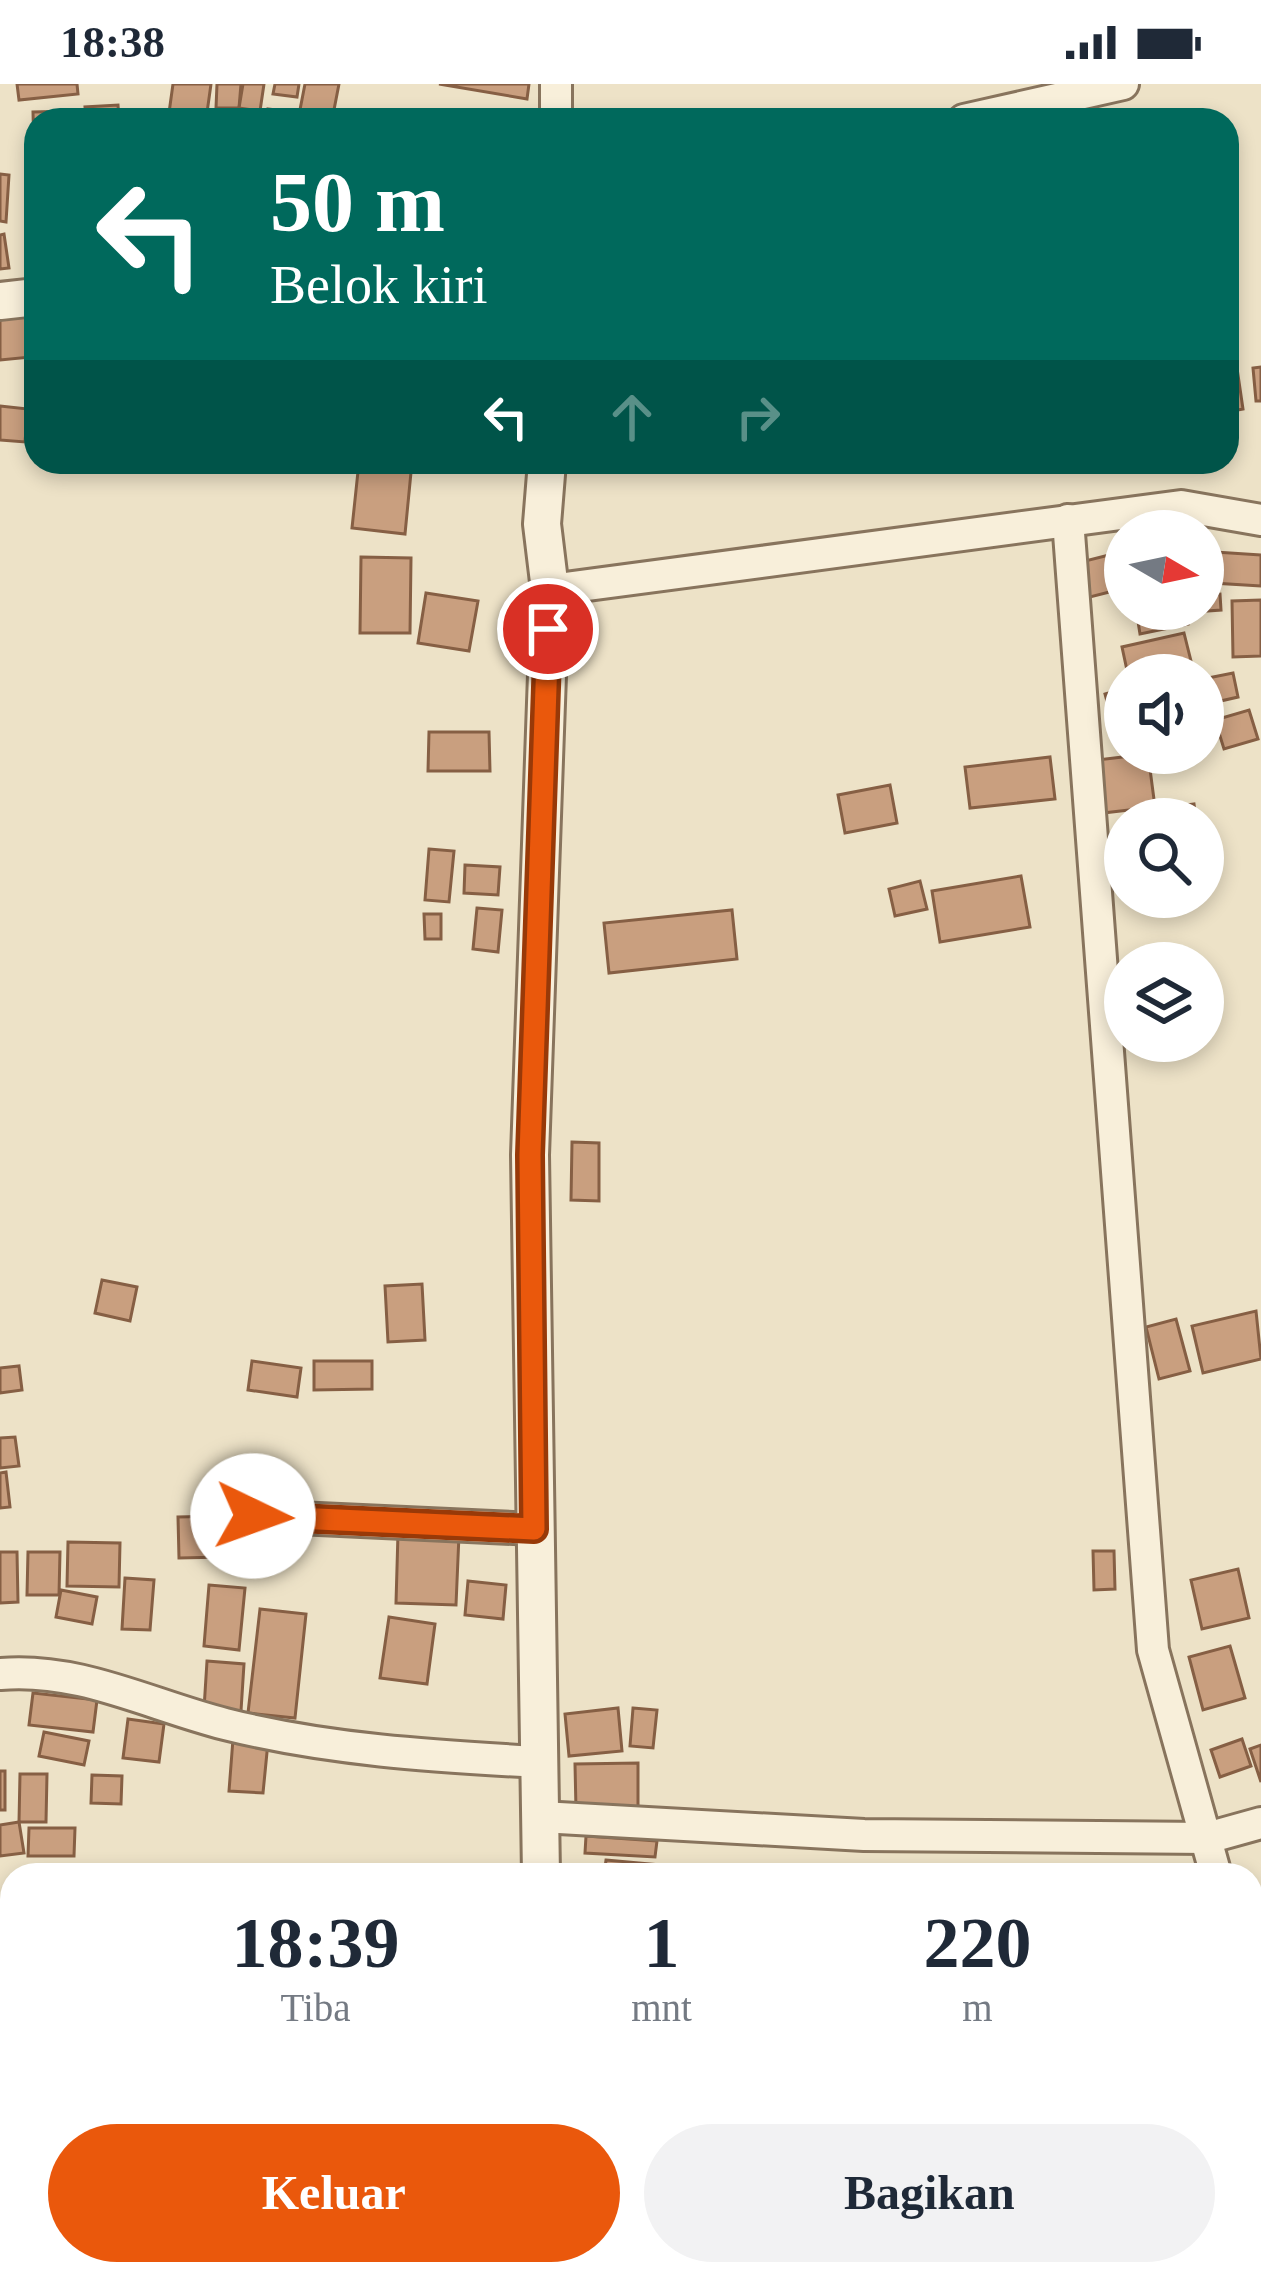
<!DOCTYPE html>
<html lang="id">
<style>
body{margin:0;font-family:Georgia,serif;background:#f2f2f3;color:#1f2937;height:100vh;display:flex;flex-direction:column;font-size:45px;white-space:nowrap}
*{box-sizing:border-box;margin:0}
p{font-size:39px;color:#747a83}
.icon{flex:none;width:66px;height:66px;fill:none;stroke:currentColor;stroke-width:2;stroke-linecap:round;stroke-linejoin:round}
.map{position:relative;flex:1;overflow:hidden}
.details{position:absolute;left:0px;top:1779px;width:1263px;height:423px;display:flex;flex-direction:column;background:#fff;border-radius:36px 36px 0 0;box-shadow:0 6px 18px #0003}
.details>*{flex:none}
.top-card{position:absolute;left:24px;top:24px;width:1215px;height:366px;border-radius:36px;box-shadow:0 6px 18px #0003;background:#00695c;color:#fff;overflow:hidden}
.needle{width:78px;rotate:99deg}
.tools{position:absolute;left:1104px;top:426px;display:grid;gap:24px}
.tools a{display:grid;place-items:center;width:120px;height:120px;border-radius:50%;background:#fff;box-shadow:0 6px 18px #0003;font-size:60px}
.pin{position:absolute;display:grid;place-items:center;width:102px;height:102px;color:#fff;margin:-51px;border:6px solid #fff;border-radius:50%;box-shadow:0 3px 12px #0007}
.me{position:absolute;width:132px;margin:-66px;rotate:93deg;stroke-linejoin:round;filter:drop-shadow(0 0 9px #0008)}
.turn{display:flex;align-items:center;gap:42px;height:252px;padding:0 48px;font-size:54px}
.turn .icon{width:156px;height:156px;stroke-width:2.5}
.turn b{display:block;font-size:84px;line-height:102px}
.lanes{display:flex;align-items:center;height:114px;padding:0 48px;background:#0003;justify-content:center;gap:60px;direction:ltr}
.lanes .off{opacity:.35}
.eta{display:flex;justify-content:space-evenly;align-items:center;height:204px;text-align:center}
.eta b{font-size:72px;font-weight:700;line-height:84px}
.primary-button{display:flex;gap:24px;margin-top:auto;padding:24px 48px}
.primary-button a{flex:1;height:138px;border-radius:72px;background:#ea580c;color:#fff;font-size:48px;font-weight:700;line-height:138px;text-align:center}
.primary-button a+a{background:#f2f2f3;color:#1f2937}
.status{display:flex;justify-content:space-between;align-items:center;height:84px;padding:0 60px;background:#fff;direction:ltr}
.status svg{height:33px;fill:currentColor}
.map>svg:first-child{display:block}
.building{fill:#c99f7f;stroke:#865f44;stroke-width:3}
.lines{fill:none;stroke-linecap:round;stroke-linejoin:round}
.minor-casing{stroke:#88745d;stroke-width:36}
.tertiary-casing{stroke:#88745d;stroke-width:42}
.minor{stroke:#f8efda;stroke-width:30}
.tertiary{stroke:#f8efda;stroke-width:36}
.route-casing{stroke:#983908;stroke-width:30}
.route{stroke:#ea580c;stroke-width:21}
</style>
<div class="status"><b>18:38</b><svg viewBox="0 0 49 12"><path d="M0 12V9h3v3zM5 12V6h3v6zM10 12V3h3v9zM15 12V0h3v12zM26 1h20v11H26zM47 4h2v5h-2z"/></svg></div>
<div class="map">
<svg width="1261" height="2201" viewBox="0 0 1261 2201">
<rect width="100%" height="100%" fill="#ede2c7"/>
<g class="building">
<polygon points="17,0 77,0 78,10 19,16"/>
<polygon points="173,0 211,0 206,36 168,36"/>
<polygon points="217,0 241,0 239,24 216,24"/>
<polygon points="243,0 264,0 260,27 239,24"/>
<polygon points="275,0 299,0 297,13 273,10"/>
<polygon points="305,0 339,0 332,36 298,36"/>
<polygon points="439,0 529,0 527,15"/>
<polygon points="118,21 119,36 86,36 85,23"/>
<polygon points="268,25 294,28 293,36 267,36"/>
<polygon points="74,27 75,36 36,36 34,67 33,28"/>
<polygon points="0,90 9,91 6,138 0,137"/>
<polygon points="4,150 9,184 0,185 0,151"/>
<polygon points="27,225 31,273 0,276 0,228"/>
<polygon points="1232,250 1243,325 1227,328 1227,251"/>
<polygon points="1261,283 1261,317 1256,317 1253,284"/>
<polygon points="0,322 28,325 25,358 0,356"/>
<polygon points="359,378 412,378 405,450 352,444"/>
<polygon points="1125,467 1125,504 1090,513 1081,478"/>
<polygon points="1215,468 1261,471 1261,502 1213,499"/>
<polygon points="361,473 411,474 410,549 360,549"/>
<polygon points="426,509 478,517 469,567 418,559"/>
<polygon points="1220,510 1221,526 1193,528 1203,525 1203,511"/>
<polygon points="1261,516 1261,572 1233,573 1232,517"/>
<polygon points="1136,525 1185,525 1188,540 1140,550"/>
<polygon points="1184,549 1192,581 1128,591 1122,563"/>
<polygon points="1233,589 1238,613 1203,621 1203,595"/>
<polygon points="1125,604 1125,640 1114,643 1105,610"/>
<polygon points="1249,626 1258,655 1224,665 1215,636"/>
<polygon points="429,648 489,648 490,687 428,687"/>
<polygon points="1148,670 1155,723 1103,729 1097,676"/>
<polygon points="1050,673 1055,715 970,724 965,683"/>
<polygon points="890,701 897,739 845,749 838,711"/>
<polygon points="1194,720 1196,735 1130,735 1130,729"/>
<polygon points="429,765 454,767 449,818 425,816"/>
<polygon points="465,781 500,783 498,811 464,809"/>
<polygon points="1021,792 1030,843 940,858 932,807"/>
<polygon points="920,797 927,825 895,832 889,805"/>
<polygon points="477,824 502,826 498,868 473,865"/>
<polygon points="732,826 737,875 609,889 604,839"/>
<polygon points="424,830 441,830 441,855 425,855"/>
<polygon points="572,1058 599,1059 599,1117 571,1116"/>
<polygon points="102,1196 137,1203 130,1237 95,1229"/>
<polygon points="422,1200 425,1256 388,1258 385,1202"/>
<polygon points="1256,1227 1261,1275 1203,1289 1192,1242"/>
<polygon points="1176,1235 1190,1287 1159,1295 1146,1243"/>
<polygon points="252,1277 301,1284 297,1313 248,1306"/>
<polygon points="314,1277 372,1277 372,1305 314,1306"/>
<polygon points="19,1282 22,1306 0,1309 0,1284"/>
<polygon points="15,1353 19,1382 0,1384 0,1354"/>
<polygon points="6,1388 10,1423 0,1424 0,1389"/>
<polygon points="223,1432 224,1473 179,1474 178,1433"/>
<polygon points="398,1449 459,1451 456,1521 396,1519"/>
<polygon points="68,1458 120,1459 119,1503 67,1502"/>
<polygon points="1093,1467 1114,1467 1115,1505 1094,1506"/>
<polygon points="0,1468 17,1468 18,1518 0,1519"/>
<polygon points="28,1468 60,1468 59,1511 27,1511"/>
<polygon points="1238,1485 1249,1534 1202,1545 1191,1496"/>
<polygon points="125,1494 154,1496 150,1546 122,1545"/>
<polygon points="468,1497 506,1501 503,1535 465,1531"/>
<polygon points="209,1501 245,1504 239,1566 204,1562"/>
<polygon points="61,1506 97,1513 92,1540 56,1533"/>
<polygon points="260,1525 306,1530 295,1634 248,1629"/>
<polygon points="389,1533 435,1540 427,1600 380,1594"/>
<polygon points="1230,1562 1245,1614 1203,1626 1189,1573"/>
<polygon points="207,1577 244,1580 241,1627 204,1625"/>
<polygon points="33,1609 97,1616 93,1648 29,1641"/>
<polygon points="618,1624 622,1667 569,1672 565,1630"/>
<polygon points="633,1624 657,1626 653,1664 630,1662"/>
<polygon points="128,1635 164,1640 159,1678 123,1674"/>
<polygon points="44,1648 89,1657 84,1681 39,1672"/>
<polygon points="233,1655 268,1658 263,1709 229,1707"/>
<polygon points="1242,1655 1251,1682 1220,1693 1211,1666"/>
<polygon points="1261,1661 1261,1698 1250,1665"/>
<polygon points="638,1679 638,1725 576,1726 575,1680"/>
<rect x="0" y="1687" width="5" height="39"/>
<polygon points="20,1690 47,1690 46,1738 19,1738"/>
<polygon points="92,1691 122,1692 121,1720 91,1719"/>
<polygon points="19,1738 24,1769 0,1772 0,1741"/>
<polygon points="29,1744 75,1744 74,1772 28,1772"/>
<polygon points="586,1752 657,1757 655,1773 585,1769"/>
<polygon points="606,1776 662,1781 661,1791 604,1791"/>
<polygon points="1261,1812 1261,1843 1251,1844 1251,1813"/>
<polygon points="69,2190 102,2190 103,2201 70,2201"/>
<polygon points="739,2190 793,2190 794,2201 741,2201"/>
<polygon points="816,2190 848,2190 848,2201 815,2201"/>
<polygon points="868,2190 907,2190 906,2194 867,2193"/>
<rect x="917" y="2190" width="58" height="11"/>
<polygon points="1015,2190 1064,2190 1064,2198 1015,2200"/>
</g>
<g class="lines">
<g class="minor-casing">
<g id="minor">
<polyline points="556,0 556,36"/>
<polyline points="964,36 1123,0"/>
<polyline points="1068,436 1153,1566 1216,1791"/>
<polyline points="550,506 1181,422 1261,436"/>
<polyline points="253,1432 534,1445"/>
<path d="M0,1590c79,-7 150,31 225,50 103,26 208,32 313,38"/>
<polyline points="541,1733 864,1751 1207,1754 1261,1739"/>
<polyline points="1251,1934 1261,1975"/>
<polyline points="0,2070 10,2154 4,2201"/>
</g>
</g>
<g class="tertiary-casing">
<g id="tertiary">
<polyline points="0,217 36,213"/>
<polyline points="541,1791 530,1071 550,506 542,440 547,378"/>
<polyline points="538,2190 539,2201"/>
</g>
</g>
<use href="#minor" class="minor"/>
<use href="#tertiary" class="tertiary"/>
</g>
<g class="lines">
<g class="route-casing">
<polyline id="route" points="253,1432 534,1445 530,1071 548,545"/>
</g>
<use href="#route" class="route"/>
</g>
</svg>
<div class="tools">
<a><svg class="needle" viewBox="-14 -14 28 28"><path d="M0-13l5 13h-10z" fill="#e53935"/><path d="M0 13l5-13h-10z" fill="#747a83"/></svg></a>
<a><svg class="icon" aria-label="sound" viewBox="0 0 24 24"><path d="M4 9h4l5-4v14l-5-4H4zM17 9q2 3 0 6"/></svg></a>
<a><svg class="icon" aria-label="search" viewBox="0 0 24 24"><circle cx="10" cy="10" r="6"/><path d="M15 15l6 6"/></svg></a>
<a><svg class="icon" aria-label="layers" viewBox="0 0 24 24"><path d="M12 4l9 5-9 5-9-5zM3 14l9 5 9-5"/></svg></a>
</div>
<div class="pin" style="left:548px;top:545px;background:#d93025"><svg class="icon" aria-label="arrive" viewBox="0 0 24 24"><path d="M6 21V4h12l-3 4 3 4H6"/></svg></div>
<svg class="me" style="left:253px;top:1432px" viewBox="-20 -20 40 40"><circle r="19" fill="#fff"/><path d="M0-13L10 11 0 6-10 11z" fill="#ea580c"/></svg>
<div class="top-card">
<div class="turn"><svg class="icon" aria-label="left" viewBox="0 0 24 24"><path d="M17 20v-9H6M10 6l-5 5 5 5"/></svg><div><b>50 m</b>Belok kiri</div></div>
<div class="lanes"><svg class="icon" aria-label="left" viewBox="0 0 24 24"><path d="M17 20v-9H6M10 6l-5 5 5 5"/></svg><svg class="icon off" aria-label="ahead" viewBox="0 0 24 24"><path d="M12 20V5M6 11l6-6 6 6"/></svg><svg class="icon off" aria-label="right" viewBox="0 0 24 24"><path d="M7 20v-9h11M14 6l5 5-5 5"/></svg></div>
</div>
<section class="details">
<div class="eta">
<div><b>18:39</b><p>Tiba</p></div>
<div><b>1</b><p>mnt</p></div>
<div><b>220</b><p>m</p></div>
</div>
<div class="primary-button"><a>Keluar</a><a>Bagikan</a></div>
</section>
</div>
